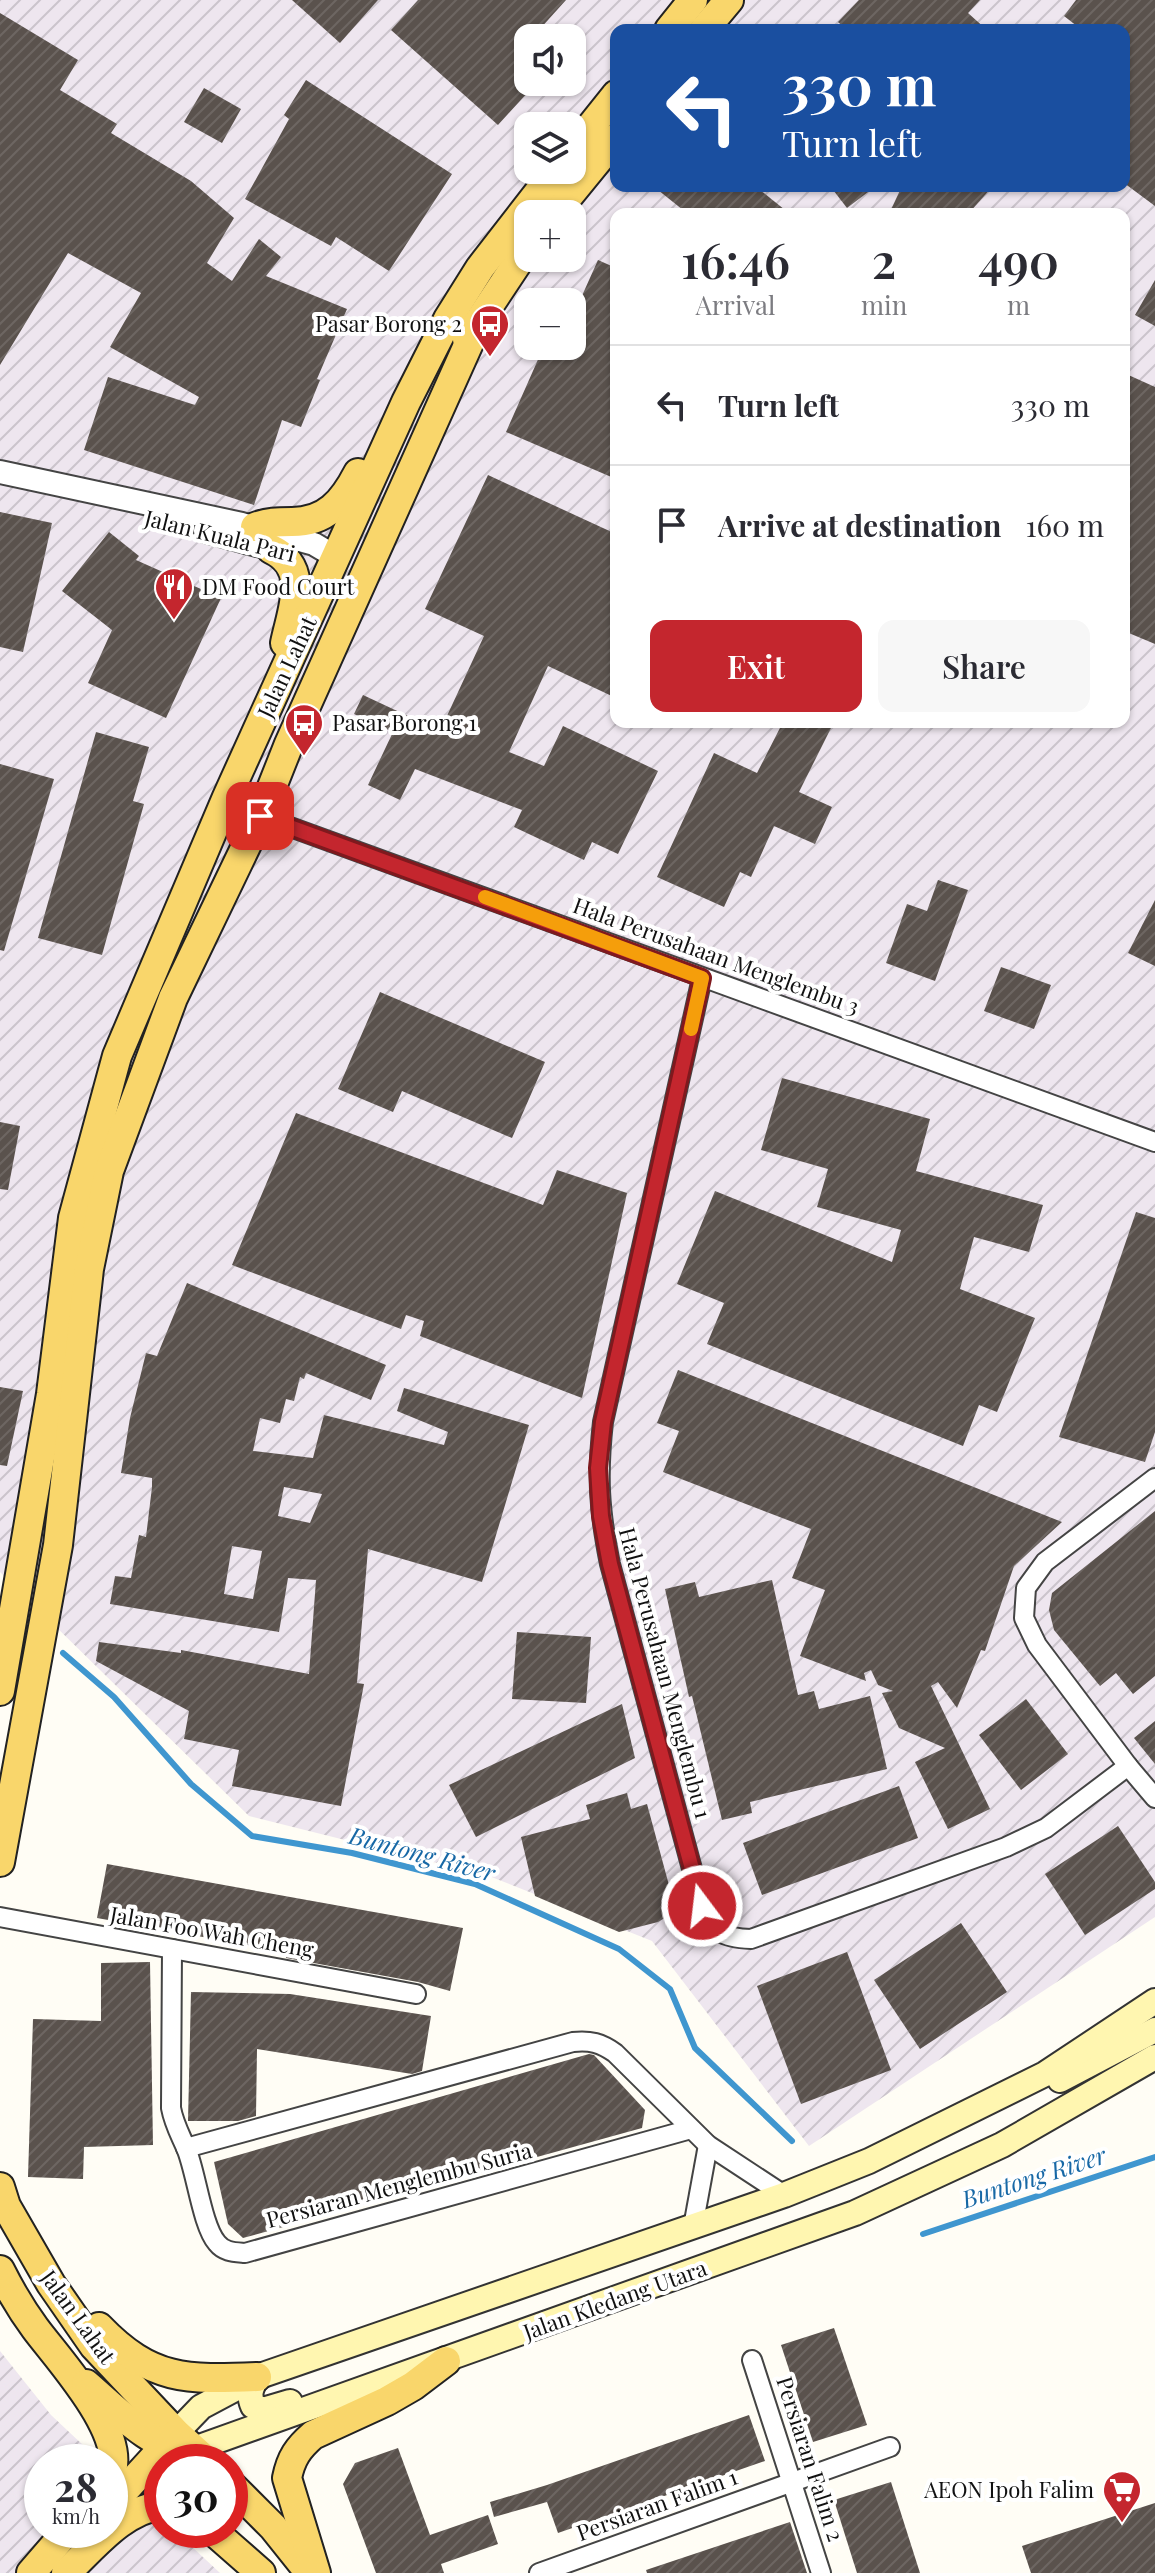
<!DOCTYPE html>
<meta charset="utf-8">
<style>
body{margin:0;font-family:"Playfair Display",serif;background:#f7f7f7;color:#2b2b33;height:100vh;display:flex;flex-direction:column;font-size:30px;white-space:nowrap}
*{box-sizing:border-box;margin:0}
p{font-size:26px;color:#7c7c81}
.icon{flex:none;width:44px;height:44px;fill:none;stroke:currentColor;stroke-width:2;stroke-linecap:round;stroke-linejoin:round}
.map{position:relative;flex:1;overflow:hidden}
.drawer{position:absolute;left:610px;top:208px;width:520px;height:520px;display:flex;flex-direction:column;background:#fff;border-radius:16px;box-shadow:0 2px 6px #0004}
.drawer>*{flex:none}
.top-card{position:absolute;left:610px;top:24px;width:520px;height:168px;border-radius:16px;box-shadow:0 2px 6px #0004;background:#1a4fa0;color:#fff;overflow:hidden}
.fabs{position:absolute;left:514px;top:24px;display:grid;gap:16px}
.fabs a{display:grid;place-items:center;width:72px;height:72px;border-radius:16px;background:#fff;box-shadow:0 2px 6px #0004;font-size:40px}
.speed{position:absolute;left:24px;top:2444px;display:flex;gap:16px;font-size:40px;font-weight:700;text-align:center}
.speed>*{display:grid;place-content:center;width:104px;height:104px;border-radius:50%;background:#fff;box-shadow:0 2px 6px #0004;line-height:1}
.speed small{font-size:20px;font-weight:400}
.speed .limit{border:12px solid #d22;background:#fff;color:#111}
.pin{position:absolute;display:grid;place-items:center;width:68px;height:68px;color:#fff;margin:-34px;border-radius:16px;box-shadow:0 4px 12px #0006}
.me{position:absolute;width:88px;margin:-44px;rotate:345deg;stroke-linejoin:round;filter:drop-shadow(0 0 6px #0008)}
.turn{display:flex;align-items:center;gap:28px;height:168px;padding:0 40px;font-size:36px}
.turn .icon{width:104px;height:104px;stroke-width:2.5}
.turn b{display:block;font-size:56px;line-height:68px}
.eta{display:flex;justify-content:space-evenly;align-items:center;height:136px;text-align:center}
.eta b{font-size:48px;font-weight:600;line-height:56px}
.primary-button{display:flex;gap:16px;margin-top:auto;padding:16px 40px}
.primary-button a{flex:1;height:92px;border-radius:16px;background:#c4262e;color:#fff;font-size:32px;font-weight:600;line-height:92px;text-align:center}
.primary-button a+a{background:#f7f7f7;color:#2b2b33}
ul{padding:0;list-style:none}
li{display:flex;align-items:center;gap:24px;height:120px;padding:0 40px;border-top:2px solid #e1e1e2}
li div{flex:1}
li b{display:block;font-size:30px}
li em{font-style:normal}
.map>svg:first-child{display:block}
.industrial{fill:url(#industrial-furrows);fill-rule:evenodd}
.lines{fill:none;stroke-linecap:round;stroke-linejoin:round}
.stream{stroke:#3f96cf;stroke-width:6}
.building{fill:url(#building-hatch);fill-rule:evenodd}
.minor-casing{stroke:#444;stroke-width:22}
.tertiary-casing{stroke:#444;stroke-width:26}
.secondary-casing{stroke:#333;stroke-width:28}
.primary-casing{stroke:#222;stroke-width:32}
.minor{stroke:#fff;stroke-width:18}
.tertiary{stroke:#fff;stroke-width:22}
.secondary{stroke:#fff6b0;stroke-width:24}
.primary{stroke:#f9d66b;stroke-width:28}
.route-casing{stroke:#7f191e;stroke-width:20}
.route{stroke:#c4262e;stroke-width:14}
.slow{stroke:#f59e0b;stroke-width:14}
.labels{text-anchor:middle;stroke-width:8;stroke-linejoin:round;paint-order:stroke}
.poi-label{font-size:22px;fill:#111;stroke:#fff;text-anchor:end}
.street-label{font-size:22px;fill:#111;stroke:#fff}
.water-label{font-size:24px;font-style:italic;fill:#1768a6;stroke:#fff}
</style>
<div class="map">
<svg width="1155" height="2573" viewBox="0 0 1155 2573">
<defs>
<pattern id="industrial-furrows" width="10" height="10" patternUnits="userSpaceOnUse" patternTransform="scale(2)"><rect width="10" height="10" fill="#eee6ef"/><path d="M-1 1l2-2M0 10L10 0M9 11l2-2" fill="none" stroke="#cbc4cc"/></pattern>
<pattern id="building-hatch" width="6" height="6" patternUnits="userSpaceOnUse" patternTransform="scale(2)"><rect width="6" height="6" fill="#5a524d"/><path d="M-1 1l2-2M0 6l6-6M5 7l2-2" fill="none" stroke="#6d6662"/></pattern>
</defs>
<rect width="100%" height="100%" fill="#fffdf5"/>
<g class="industrial">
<path d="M0,0h1155v1917l-346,229 -157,-205 -163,-65 -240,-60 -249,-244zM616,30h508v156h-508zM528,38h44v44h-44zM528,126h44v44h-44zM528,214h44v44h-44zM616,214h508v508h-508zM528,302h44v44h-44z"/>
<polygon points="0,2351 51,2415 101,2462 42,2462 42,2530 110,2530 110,2470 162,2519 162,2530 174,2530 220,2573 0,2573"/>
</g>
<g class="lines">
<g class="stream">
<polyline points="63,1653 114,1697 191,1784 252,1836 352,1853 475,1884 619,1949 670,1989 695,2048 792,2141"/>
<polyline points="923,2234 1155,2157"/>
</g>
</g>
<g class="building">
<polygon points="292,0 378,0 340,43"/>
<polygon points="418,0 566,0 539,30 548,38 528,38 528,92 498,125 391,30"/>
<polygon points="859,0 980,0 968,13 987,30 847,30 838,22"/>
<polygon points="1076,0 1155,0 1155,206 1124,183 1124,30 1082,30 1064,16"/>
<polygon points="0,13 78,60 60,90 117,124 111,133 191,181 234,218 207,263 232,281 259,239 281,257 266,276 347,309 317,379 320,380 301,427 282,420 254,505 84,450 108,377 195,405 199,397 110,347 141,293 68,253 0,365"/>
<polygon points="306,80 452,174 389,271 336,237 331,246 245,199 289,119 284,115"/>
<polygon points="204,88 241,109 222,143 184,122"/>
<polygon points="653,186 755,186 790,214 688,214"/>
<polygon points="830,186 876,186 847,208"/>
<polygon points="902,186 993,186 968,214 889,214"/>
<polygon points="598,260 616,268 616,479 506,432 544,346 572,346 572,318"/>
<polygon points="1155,280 1155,326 1135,315"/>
<polygon points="1124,373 1155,387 1155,644 1124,631"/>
<polygon points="488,475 616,534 616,698 548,666 509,752 544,766 563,726 658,771 618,854 592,842 584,860 514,827 522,810 415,769 400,800 368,785 393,732 354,714 363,695 440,731 484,636 425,609"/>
<polygon points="0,512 52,523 23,652 0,647"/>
<polygon points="109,532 139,556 136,560 221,598 166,718 88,683 112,630 62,591"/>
<polygon points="783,722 834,722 799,792 832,807 815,844 774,826 751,877 740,872 724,907 657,877 714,753 757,773"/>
<polygon points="96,732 149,747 133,801 144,804 102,955 38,938"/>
<polygon points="0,764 54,779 4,951 0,950"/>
<polygon points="938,880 968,890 935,981 886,963 907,904 927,911"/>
<polygon points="1155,900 1155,966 1128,953"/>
<polygon points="1001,967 1051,985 1034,1029 984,1011"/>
<polygon points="380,992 545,1062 512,1138 402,1091 393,1112 338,1089"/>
<polygon points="782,1078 930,1119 916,1171 1043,1205 1029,1252 974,1237 960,1289 1035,1318 997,1412 979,1405 963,1446 707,1344 724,1303 677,1284 715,1191 892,1262 901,1230 817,1207 828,1169 761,1150"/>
<polygon points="296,1113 543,1205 557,1170 627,1193 582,1398 420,1336 424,1321 406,1315 401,1329 232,1265"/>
<polygon points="0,1122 20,1126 8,1190 0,1189"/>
<polygon points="1136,1212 1155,1218 1155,1432 1145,1462 1059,1437"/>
<path d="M187,1283l199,82 -15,35 -65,-27 -2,6 -4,-2 -6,24 -8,-2 -6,24 -20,-5 -7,33 60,7 11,-43 120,30 4,-13 -51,-21 7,-23 125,37 -47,157 -114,-33 -11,134 7,1 -23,122 -109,-20 7,-36 -55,-11 5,-28 -93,-50 3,-19 82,11v-3l128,24 7,-94 -28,-2 -9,54 -169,-28 5,-28 16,2 8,-43 7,2 6,-50v-9l-31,-5 9,-55 16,-65 11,3zM284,1487l38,7 -12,29 -32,-7zM232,1546l30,5 -9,48 -29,-5z"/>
<polygon points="678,1370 1062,1522 1014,1566 985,1651 981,1650 957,1708 938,1682 931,1686 990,1809 948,1829 915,1762 945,1748 899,1728 882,1693 893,1691 878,1685 871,1670 864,1673 866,1681 800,1656 825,1590 792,1578 811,1529 663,1472 679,1431 657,1423"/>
<polygon points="0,1387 23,1391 7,1466 0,1465"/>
<polygon points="1155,1511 1155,1676 1133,1694 1116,1673 1100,1686 1054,1630 1049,1610 1052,1593"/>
<polygon points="772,1580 798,1695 814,1691 819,1709 870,1696 887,1769 750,1802 752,1813 722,1820 692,1696 689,1697 665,1589 695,1582 699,1597"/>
<polygon points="517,1632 591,1637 586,1703 512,1699"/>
<polygon points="1026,1699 1068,1754 1021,1790 979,1735"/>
<polygon points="622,1704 635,1758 476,1837 449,1785"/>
<polygon points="1155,1721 1155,1764 1134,1738"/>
<polygon points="899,1786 918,1838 762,1895 743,1843"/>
<polygon points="627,1793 631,1809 647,1804 676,1911 658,1922 619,1932 535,1896 521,1837 590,1819 586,1805"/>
<polygon points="1118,1826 1155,1882 1155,1889 1085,1935 1045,1874"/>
<polygon points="107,1864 463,1928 450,1991 418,1982 286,1958 287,1952 97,1918"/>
<polygon points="961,1923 1007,1992 920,2049 874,1980"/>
<polygon points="847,1952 891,2070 801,2104 757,1986"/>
<polygon points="150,1962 153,2145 84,2147 83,2179 28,2177 33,2019 101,2021 101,1963"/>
<polygon points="191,1992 290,1994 431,2016 422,2071 412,2074 257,2049 256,2116 238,2121 188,2121"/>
<polygon points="589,2054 594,2055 645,2110 642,2128 243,2238 228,2224 214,2162"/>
<polygon points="834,2328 867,2425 813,2442 781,2345"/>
<polygon points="749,2415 765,2461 558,2533 547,2502 494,2517 490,2502 547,2485"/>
<polygon points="398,2448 430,2535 488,2515 498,2544 441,2564 444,2573 376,2573 343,2484 355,2463"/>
<polygon points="891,2482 920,2573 857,2573 834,2500"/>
<polygon points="1155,2503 1155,2573 1031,2573 1022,2546"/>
<polygon points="790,2522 807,2573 647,2573 646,2570"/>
</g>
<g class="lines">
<g class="minor-casing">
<g id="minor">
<polyline points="260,816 1155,1142"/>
<path d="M702,978l-99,444c-6,54 -4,88 7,142l92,342c13,27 20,32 49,33l255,-92 40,-19 82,-62"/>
<polyline points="1155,1478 1045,1562 1026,1588 1024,1618 1037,1645 1128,1766 1155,1798"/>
<polyline points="0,1917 416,1994"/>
<path d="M172,1949l-1,159c3,16 9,26 15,40 10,23 16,78 31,95 7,9 17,9 28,10l446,-124"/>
<path d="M186,2148l387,-106c17,-2 28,1 42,11l93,92 76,50"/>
<polyline points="693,2227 708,2145"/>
<polyline points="752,2360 821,2573"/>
<polyline points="539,2573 890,2447"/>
</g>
</g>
<g class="tertiary-casing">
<g id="tertiary">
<polyline points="0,472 242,524 314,544 336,557"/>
<polyline points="205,531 287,553"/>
</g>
</g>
<g class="secondary-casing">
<g id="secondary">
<polyline points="1060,2080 1155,2030"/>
<path d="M257,2377c-6,11 -9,17 -4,29l10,4 27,-8"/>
<polyline points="176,2433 201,2407 257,2377 784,2195 869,2161 1045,2074 1155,2001"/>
<polyline points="194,2449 855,2213 1002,2145 1155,2057"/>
</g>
</g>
<g class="primary-casing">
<g id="primary">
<polyline points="669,30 693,0"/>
<polyline points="704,30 729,0"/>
<polyline points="572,150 616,95"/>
<polyline points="554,214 616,138"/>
<polyline points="467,339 528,247"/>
<path d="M255,527c12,-5 23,-5 37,-5 34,0 51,-20 66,-49"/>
<path d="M271,549c40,19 21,60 14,94"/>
<polyline points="0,1691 51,1394 73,1218 117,1056 227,797 406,402 448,319 480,268 556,170"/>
<polyline points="0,1862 58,1545 89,1269 109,1171 173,998 260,817 289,744 478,323"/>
<polyline points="0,2187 6,2206 51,2284 94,2346 176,2433 208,2462"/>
<path d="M0,2270c10,20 21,39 35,58 22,30 95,108 75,147"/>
<path d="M99,2327c52,54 88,53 158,50"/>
<path d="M86,2384c25,21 71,70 104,65"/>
<polyline points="230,2484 273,2527 309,2572"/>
<polyline points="110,2506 176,2434"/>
<polyline points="212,2530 261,2573"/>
<polyline points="31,2573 68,2530"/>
<path d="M66,2573c28,-26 56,-63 96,-68"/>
<path d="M316,2573l-29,-95c4,-20 11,-30 26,-43l74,-34 26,-15 33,-25"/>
</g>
</g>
<use href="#minor" class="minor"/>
<use href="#tertiary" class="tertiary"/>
<use href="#secondary" class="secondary"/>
<use href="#primary" class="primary"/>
</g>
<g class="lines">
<g class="route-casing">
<polyline id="route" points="260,816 702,978 603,1422 598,1468 601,1516 610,1564 702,1906"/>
</g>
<use href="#route" class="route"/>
<polyline class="slow" points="485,897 702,978 691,1029"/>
</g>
<defs>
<g id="bus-pin" transform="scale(2)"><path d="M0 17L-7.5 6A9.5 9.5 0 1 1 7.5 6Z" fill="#c4262e" stroke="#fff"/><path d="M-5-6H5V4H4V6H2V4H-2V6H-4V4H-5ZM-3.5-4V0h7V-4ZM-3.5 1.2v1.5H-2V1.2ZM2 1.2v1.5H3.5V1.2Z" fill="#fff"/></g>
<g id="restaurant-pin" transform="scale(2)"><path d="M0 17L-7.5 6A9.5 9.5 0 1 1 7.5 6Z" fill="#c4262e" stroke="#fff"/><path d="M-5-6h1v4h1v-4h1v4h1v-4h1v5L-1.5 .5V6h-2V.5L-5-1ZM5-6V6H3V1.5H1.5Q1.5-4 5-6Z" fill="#fff"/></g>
<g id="supermarket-pin" transform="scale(2)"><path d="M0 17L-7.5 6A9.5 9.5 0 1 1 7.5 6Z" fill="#c4262e" stroke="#fff"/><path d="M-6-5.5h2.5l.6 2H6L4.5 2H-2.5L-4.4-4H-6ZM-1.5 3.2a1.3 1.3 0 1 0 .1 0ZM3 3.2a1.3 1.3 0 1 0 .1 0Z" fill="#fff"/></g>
</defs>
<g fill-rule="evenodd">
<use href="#bus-pin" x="490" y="324"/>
<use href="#restaurant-pin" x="174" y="587"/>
<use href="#bus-pin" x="304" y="723"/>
<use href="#supermarket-pin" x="1122" y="2490"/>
</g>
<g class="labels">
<g class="poi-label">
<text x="462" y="332">Pasar Borong 2</text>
<text x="202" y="595" text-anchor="start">DM Food Court</text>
<text x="332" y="731" text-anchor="start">Pasar Borong 1</text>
<text x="1094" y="2498">AEON Ipoh Falim</text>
</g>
<g class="street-label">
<text transform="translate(220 536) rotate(14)" y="8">Jalan Kuala Pari</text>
<text transform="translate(287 667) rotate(-65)" y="8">Jalan Lahat</text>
<text transform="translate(716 956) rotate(20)" y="8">Hala Perusahaan Menglembu 3</text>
<text transform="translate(665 1673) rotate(75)" y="8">Hala Perusahaan Menglembu 1</text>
<text transform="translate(212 1932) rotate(10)" y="8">Jalan Foo Wah Cheng</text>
<text transform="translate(399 2185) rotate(-15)" y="8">Persiaran Menglembu Suria</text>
<text transform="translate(615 2300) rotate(-20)" y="8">Jalan Kledang Utara</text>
<text transform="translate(78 2317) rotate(54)" y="8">Jalan Lahat</text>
<text transform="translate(810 2459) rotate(72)" y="8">Persiaran Falim 2</text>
<text transform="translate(657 2505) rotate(-20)" y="8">Persiaran Falim 1</text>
</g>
<g class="water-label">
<text transform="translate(422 1855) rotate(15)" y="8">Buntong River</text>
<text transform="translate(1034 2178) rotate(-18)" y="8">Buntong River</text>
</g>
</g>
</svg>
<div class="fabs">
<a><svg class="icon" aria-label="sound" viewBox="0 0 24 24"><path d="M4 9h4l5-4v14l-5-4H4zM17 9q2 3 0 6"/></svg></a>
<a><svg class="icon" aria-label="layers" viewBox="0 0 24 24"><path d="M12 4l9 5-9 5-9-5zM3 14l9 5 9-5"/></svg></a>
<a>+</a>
<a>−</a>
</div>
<div class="speed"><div>28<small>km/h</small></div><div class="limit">30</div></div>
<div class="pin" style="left:260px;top:816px;background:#d93025"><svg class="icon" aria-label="arrive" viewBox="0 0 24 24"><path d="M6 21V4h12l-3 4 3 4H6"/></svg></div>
<svg class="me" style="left:702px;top:1906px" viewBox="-20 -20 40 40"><circle r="17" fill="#c4262e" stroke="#fff" stroke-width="3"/><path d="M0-11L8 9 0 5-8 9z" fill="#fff"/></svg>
<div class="top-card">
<div class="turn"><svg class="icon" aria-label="left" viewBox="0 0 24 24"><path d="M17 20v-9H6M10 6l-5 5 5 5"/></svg><div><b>330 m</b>Turn left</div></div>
</div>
<section class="drawer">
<div class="eta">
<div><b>16:46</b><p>Arrival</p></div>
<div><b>2</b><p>min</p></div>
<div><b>490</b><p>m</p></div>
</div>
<ul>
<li><svg class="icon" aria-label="left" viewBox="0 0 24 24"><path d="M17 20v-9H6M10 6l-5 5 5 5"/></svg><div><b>Turn left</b></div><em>330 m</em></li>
<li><svg class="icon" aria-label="arrive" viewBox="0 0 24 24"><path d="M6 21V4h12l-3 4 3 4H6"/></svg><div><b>Arrive at destination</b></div><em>160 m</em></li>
</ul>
<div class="primary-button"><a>Exit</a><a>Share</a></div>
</section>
</div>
